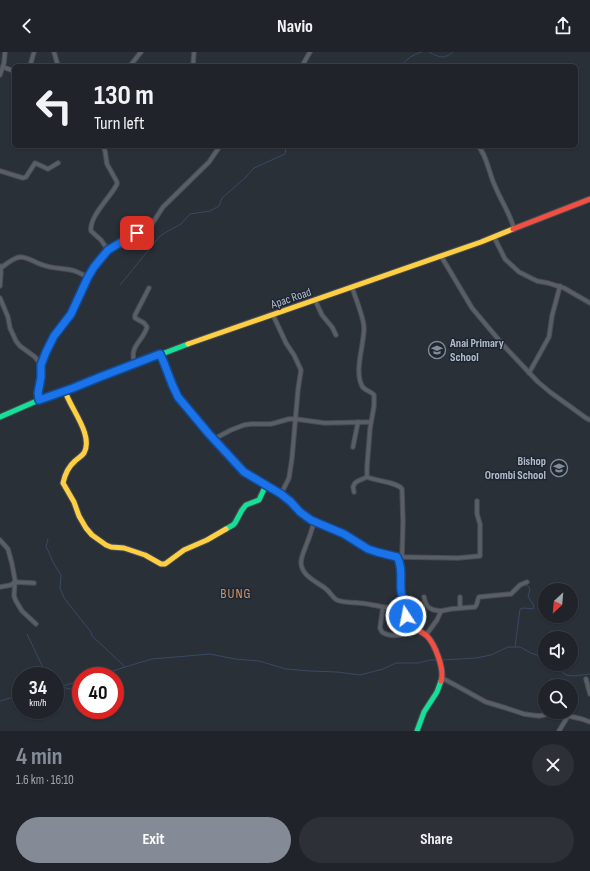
<!DOCTYPE html>
<meta charset="utf-8">
<style>
body{margin:0;font-family:"Sofia Sans Condensed",sans-serif;background:#2d3036;color:#f1f3f6;height:100vh;display:flex;flex-direction:column;font-size:15px;white-space:nowrap}
*{box-sizing:border-box;margin:0}
p{font-size:13px;color:#a2a4a8}
.icon{flex:none;width:22px;height:22px;fill:none;stroke:currentColor;stroke-width:2;stroke-linecap:round;stroke-linejoin:round}
.map{position:relative;height:679px;overflow:hidden}
.details{display:flex;flex-direction:column;background:#20242a;flex:1}
.details>*{flex:none}
.hud{position:absolute;left:12px;top:12px;width:566px;height:84px;border-radius:6px;box-shadow:0 1px 3px #0004,0 0 0 1px #3d4147;background:#20242a;color:#f1f3f6;overflow:hidden}
.needle{width:26px;rotate:206deg}
.fabs{position:absolute;left:538px;top:531px;display:grid;gap:8px}
.fabs a{display:grid;place-items:center;width:40px;height:40px;border-radius:50%;background:#20242a;box-shadow:0 1px 3px #0004,0 0 0 1px #3d4147;font-size:20px}
.speed{position:absolute;left:12px;top:615px;display:flex;gap:8px;font-size:20px;font-weight:700;text-align:center}
.speed>*{display:grid;place-content:center;width:52px;height:52px;border-radius:50%;background:#20242a;box-shadow:0 1px 3px #0004,0 0 0 1px #3d4147;line-height:1}
.speed small{font-size:10px;font-weight:400}
.speed .limit{border:6px solid #d22;background:#fff;color:#111}
.pin{position:absolute;display:grid;place-items:center;width:34px;height:34px;color:#fff;margin:-17px;border-radius:8px;box-shadow:0 2px 6px #0006}
.me{position:absolute;width:44px;margin:-22px;rotate:349deg;stroke-linejoin:round;filter:drop-shadow(0 0 3px #0008)}
.turn{display:flex;align-items:center;gap:14px;height:84px;padding:0 16px;font-size:18px}
.turn .icon{width:52px;height:52px;stroke-width:2.5}
.turn b{display:block;font-size:28px;line-height:34px}
.round{display:grid;place-items:center;flex:none;width:42px;height:42px;border-radius:21px;background:#2d3036}
.overview{display:flex;align-items:center;justify-content:space-between;height:68px;padding:0 16px}
h1{font-size:24px;font-weight:700;line-height:30px;color:#848b96}
.button{display:flex;gap:8px;margin-top:auto;padding:8px 16px}
.button a{flex:1;height:46px;border-radius:24px;background:#848b96;color:#fff;font-size:16px;font-weight:700;line-height:46px;text-align:center}
.button a+a{background:#2d3036;color:#f1f3f6}
header{display:flex;justify-content:space-between;align-items:center;height:52px;padding:0 16px;background:#20242a;font-size:18px;font-weight:700}
.map>svg:first-child{display:block}
.lines{fill:none;stroke-linecap:round;stroke-linejoin:round}
.stream{stroke:#384963;stroke-width:1}
.street-casing{stroke:#484c53;stroke-width:5.5}
.fast-casing{stroke:#484c53;stroke-width:7}
.slow-casing{stroke:#484c53;stroke-width:7}
.jam-casing{stroke:#484c53;stroke-width:7}
.street{stroke:#5a5e66;stroke-width:3.5}
.fast{stroke:#16e098;stroke-width:5}
.slow{stroke:#ffcf43;stroke-width:5}
.jam{stroke:#f24e42;stroke-width:5}
.route-casing{stroke:#114b97;stroke-width:10}
.route{stroke:#1a73e8;stroke-width:7}
.labels{text-anchor:middle;stroke-width:3;stroke-linejoin:round;paint-order:stroke}
.street-label{font-size:12px;fill:#b4bcc9;stroke:#1d2633}
.poi-label{font-size:12px;font-weight:bold;fill:#b4bcc9;stroke:#1d2633;text-anchor:start}
.quarter-label{font-size:14px;letter-spacing:1px;fill:#d59563;stroke:#1d2633}
</style>
<header><svg class="icon" aria-label="back" viewBox="0 0 24 24"><path d="M15 5l-7 7 7 7"/></svg>Navio<svg class="icon" aria-label="share" viewBox="0 0 24 24"><path d="M12 15V3M7 8l5-5 5 5M5 13v7h14v-7"/></svg></header>
<div class="map">
<svg width="590" height="679" viewBox="0 0 590 679">
<rect width="100%" height="100%" fill="#2a3038"/>
<g class="lines">
<g class="stream">
<path d="M429,0c10,5 15,8 24,0"/>
<path d="M401,14c6,-7 12,-12 21,-14"/>
<polyline points="120,233 160,184 168,179 181,172 190,162 210,159 219,154 222,146 245,126 254,116 285,102 286,94"/>
<polyline points="48,487 46,494 54,512 61,523 60,536 64,546 91,580 92,584 105,596 125,615 98,624"/>
<polyline points="27,582 47,624"/>
<polyline points="515,595 520,557 524,556 533,557 534,554 528,544 530,538 529,535 526,533"/>
<polyline points="442,608 476,606 491,603 508,595 520,595 531,601 545,606"/>
<polyline points="552,612 566,623 573,624 590,622"/>
<polyline points="125,615 152,607 210,602 235,607 259,609 286,617 310,619 337,620 360,623 383,617 396,611 418,611 430,608 437,608"/>
<polyline points="63,635 65,633 81,629"/>
<polyline points="55,637 62,635 78,639"/>
<polyline points="0,649 21,643"/>
</g>
<g class="street-casing">
<g id="street">
<polyline points="54,0 58,14"/>
<polyline points="30,14 34,0"/>
<polyline points="130,14 141,0"/>
<polyline points="193,14 194,0"/>
<polyline points="302,14 310,0"/>
<polyline points="3,15 14,19"/>
<polyline points="0,23 4,11 5,0"/>
<path d="M103,94l2,5 2,13 10,18v2c-6,13 -28,32 -26,47l10,9 7,10"/>
<path d="M478,94c9,9 11,28 17,40 6,15 15,27 19,43"/>
<polyline points="0,119 23,126 26,125 35,111 48,117 58,111"/>
<polyline points="494,185 505,207 519,220 537,229 548,231 564,236 590,251"/>
<polyline points="441,204 472,256 504,294 538,330 550,340 586,366 590,368"/>
<polyline points="0,214 1,220 0,234"/>
<path d="M1,216c5,-4 12,-10 19,-11 8,0 16,6 23,8 10,4 19,3 28,5 6,1 12,5 17,7"/>
<path d="M352,235c3,10 12,31 12,41 0,17 -10,43 -2,58 3,5 9,5 12,9v11l-4,23 -3,38v10c9,4 30,5 35,12l1,33 -1,35"/>
<polyline points="0,246 8,265 10,276 16,289 20,294 35,305 41,313"/>
<polyline points="315,248 322,263 332,275 336,283"/>
<polyline points="273,263 286,291 294,303 301,318 298,338 292,406 289,426 281,442"/>
<path d="M135,312c-7,-18 8,-22 12,-37l-3,-4 -9,-5v-3l14,-27"/>
<polyline points="529,321 549,285 552,264 560,234"/>
<polyline points="39,348 38,341 41,325 41,313 46,300 55,285 71,262 88,225 94,215 108,198 152,172 163,155 209,110 220,94"/>
<polyline points="214,387 231,378 244,373 251,372 271,372 289,367 295,367 325,371 371,370"/>
<polyline points="353,395 358,370"/>
<polyline points="354,440 353,435 355,431 358,429 367,425"/>
<path d="M314,470c-2,7 -4,14 -7,21 -2,6 -6,13 -6,20 1,14 17,19 25,26 4,3 7,9 11,11 7,3 15,2 22,3 16,1 30,7 46,5"/>
<polyline points="0,488 8,497 12,512 15,528 14,544 16,549 22,559 36,572"/>
<polyline points="400,505 458,506 480,504 480,472 477,462 477,449"/>
<polyline points="0,535 11,533 15,530 34,531"/>
<path d="M424,545c2,11 6,13 17,14"/>
<polyline points="460,545 460,556"/>
<path d="M383,555l-3,21 2,4c6,4 12,4 19,3"/>
<path d="M426,583l11,-15 4,-9 10,-2 24,-2c3,-3 2,-7 4,-10l32,-3 9,-9 7,-3"/>
<polyline points="442,626 457,634 486,650 506,656 524,662 539,664 554,661 560,662 582,667 590,670"/>
<polyline points="586,627 590,642"/>
<polyline points="559,679 568,664"/>
</g>
</g>
<g class="fast-casing">
<g id="fast">
<polyline points="0,365 39,348 73,336 188,292"/>
<polyline points="226,477 233,473 235,471 242,458 246,453 259,448 266,433"/>
<polyline points="417,679 424,660 437,640 441,629"/>
</g>
</g>
<g class="slow-casing">
<g id="slow">
<polyline points="188,292 481,190 513,177"/>
<polyline points="160,302 178,345 209,382 244,421 282,443"/>
<path d="M65,339c5,17 29,44 19,62 -2,3 -6,5 -9,8 -7,6 -10,13 -12,22l11,19 5,14 7,12 6,7 14,10 5,2 13,1 21,7 16,9h4l19,-14 23,-10 19,-11"/>
</g>
</g>
<g class="jam-casing">
<g id="jam">
<polyline points="513,177 590,147"/>
<path d="M282,443l9,7 9,10 11,8 33,14 24,15 9,4 20,4c5,8 3,21 4,30 1,7 4,27 7,33 4,9 12,10 19,16 8,8 18,34 14,45"/>
</g>
</g>
<use href="#street" class="street"/>
<use href="#fast" class="fast"/>
<use href="#slow" class="slow"/>
<use href="#jam" class="jam"/>
</g>
<g class="lines">
<g class="route-casing">
<path id="route" d="M137,181l-29,17 -14,17 -6,10 -17,37 -17,22 -8,16 -5,13v12l-3,16 1,7 34,-12 27,-11 60,-23 4,9 8,21 6,13 31,37 35,38 37,22 10,8 9,10 11,8 33,14 24,15 9,3 20,5c6,10 3,22 4,33 1,8 4,17 5,26"/>
</g>
<use href="#route" class="route"/>
</g>
<defs>
<g id="school-ring" transform="scale(0.9)"><circle r="9.5" fill="#1d2633" stroke="#848b96" stroke-width="1.5"/><path d="M0-5L7-2L0 1L-7-2ZM-4 1L0 2.5L4 1V4Q0 6-4 4Z" fill="#848b96"/></g>
</defs>
<g fill-rule="evenodd">
<use href="#school-ring" x="437" y="298"/>
<use href="#school-ring" x="559" y="416"/>
</g>
<g class="labels">
<g class="street-label">
<text transform="translate(291 246) rotate(-19)" y="4">Apac Road</text>
</g>
<g class="poi-label">
<text x="450" y="295">Anai Primary<tspan x="450" dy="14">School</tspan></text>
<text x="546" y="413" text-anchor="end">Bishop<tspan x="546" dy="14">Orombi School</tspan></text>
</g>
<g class="quarter-label">
<text x="236" y="546">BUNG</text>
</g>
</g>
</svg>
<div class="fabs">
<a><svg class="needle" viewBox="-14 -14 28 28"><path d="M0-13l5 13h-10z" fill="#e53935"/><path d="M0 13l5-13h-10z" fill="#a2a4a8"/></svg></a>
<a><svg class="icon" aria-label="sound" viewBox="0 0 24 24"><path d="M4 9h4l5-4v14l-5-4H4zM17 9q2 3 0 6"/></svg></a>
<a><svg class="icon" aria-label="search" viewBox="0 0 24 24"><circle cx="10" cy="10" r="6"/><path d="M15 15l6 6"/></svg></a>
</div>
<div class="speed"><div>34<small>km/h</small></div><div class="limit">40</div></div>
<div class="pin" style="left:137px;top:181px;background:#d93025"><svg class="icon" aria-label="arrive" viewBox="0 0 24 24"><path d="M6 21V4h12l-3 4 3 4H6"/></svg></div>
<svg class="me" style="left:406px;top:564px" viewBox="-20 -20 40 40"><circle r="17" fill="#1a73e8" stroke="#fff" stroke-width="3"/><path d="M0-11L8 9 0 5-8 9z" fill="#fff"/></svg>
<div class="hud">
<div class="turn"><svg class="icon" aria-label="left" viewBox="0 0 24 24"><path d="M17 20v-9H6M10 6l-5 5 5 5"/></svg><div><b>130 m</b>Turn left</div></div>
</div>
</div>
<section class="details">
<div class="overview"><div><h1>4 min</h1><p>1.6 km · 16:10</p></div><a class="round"><svg class="icon" aria-label="close" viewBox="0 0 24 24"><path d="M6 6l12 12M18 6L6 18"/></svg></a></div>
<div class="button"><a>Exit</a><a>Share</a></div>
</section>
